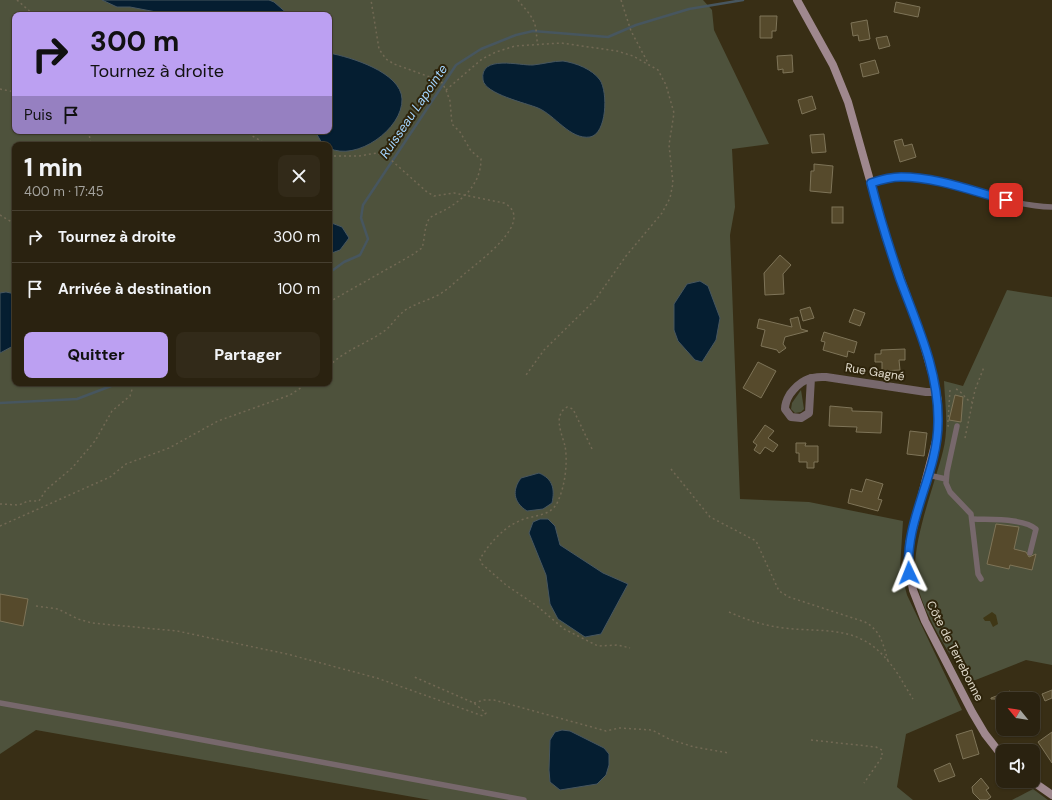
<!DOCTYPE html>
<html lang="fr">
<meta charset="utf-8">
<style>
body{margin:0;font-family:"DM Sans",sans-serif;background:#322a19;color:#f1f3f6;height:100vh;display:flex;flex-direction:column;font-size:15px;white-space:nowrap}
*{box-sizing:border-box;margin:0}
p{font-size:13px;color:#a5a49f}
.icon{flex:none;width:22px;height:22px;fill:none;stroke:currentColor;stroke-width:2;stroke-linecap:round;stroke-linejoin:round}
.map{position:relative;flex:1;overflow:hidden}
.panel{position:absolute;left:12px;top:142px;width:320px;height:244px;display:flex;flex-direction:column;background:#2a2210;border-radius:8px;box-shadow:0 1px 3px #0004,0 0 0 1px #463f30}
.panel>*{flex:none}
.top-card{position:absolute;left:12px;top:12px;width:320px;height:122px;border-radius:8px;box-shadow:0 1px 3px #0004,0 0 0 1px #463f30;background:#bca0f2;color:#111;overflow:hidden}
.needle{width:26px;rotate:300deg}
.buttons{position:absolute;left:996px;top:692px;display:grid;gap:8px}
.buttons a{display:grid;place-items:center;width:44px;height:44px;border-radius:8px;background:#2a2210;box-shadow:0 1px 3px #0004,0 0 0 1px #463f30;font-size:20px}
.pin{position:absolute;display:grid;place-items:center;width:34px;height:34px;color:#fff;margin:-17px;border-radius:8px;box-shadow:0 2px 6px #0006}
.me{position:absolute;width:44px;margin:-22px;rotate:358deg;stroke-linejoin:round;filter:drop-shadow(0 0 3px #0008)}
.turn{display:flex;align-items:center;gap:14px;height:84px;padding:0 12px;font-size:18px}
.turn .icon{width:52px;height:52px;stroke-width:2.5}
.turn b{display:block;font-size:28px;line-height:34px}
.then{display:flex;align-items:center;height:38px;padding:0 12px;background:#0003;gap:8px;font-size:15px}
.round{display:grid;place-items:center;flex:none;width:42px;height:42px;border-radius:8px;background:#322a19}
.summary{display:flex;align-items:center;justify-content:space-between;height:68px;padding:0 12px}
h1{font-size:24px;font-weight:800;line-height:30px}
.action{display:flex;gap:8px;margin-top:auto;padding:8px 12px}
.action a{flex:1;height:46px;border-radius:8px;background:#bca0f2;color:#111;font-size:16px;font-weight:800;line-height:46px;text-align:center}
.action a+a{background:#322a19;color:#f1f3f6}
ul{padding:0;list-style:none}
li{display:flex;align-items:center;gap:12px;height:52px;padding:0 12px;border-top:1px solid #463f30}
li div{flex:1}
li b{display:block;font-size:15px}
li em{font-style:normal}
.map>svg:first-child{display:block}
.green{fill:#4e523c;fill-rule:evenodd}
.sand{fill:#3f3716}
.water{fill:#051e31;stroke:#47565f}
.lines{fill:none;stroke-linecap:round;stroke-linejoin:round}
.stream{stroke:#47565f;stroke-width:2.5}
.building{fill:#564a2c;stroke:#7e7458}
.path{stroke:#726954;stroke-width:1.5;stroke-dasharray:2 3;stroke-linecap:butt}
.lane{stroke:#77686c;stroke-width:5.5}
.street{stroke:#77686c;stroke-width:8}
.secondary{stroke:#9f888e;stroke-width:8}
.route-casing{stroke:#114b97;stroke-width:10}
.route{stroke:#1a73e8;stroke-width:7}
.labels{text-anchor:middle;stroke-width:4;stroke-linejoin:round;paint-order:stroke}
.street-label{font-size:12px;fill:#e0dacb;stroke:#2e240b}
.water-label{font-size:13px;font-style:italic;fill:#a3d5ff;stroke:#2e240b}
</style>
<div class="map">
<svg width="1052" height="800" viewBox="0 0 1052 800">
<rect width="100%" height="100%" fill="#382e15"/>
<g class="green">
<path d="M0,0h703l9,10 2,20 55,114 -37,5 3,58 -5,28 10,264 69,3 94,19 -3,47 7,27 55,115 -56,24 -9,53 16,13h-483l-394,-70 -36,24zM15,15h314v116h-314zM15,145h314v238h-314z"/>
<path d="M1007,290l45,7v368l-26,-5 -58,23c-19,-31 -46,-69 -52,-105 -6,-32 19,-94 27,-127 6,-23 2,-47 1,-70l19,5z"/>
<polygon points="801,390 804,409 801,412 795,413 791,409 792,403"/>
<polygon points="1033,789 1048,800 1012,800"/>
</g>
<polygon class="sand" points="992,612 996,615 998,624 993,627 990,621 985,621 983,618"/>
<g class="water">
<polygon points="102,0 269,0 274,2 289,15 172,15 130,7 117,7"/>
<path d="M329,53c21,4 72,19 73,46 1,30 -46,63 -73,49v-3h-6l-8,-14h14z"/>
<path d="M563,61c13,2 29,8 37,19 8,12 7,54 -10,57 -20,3 -35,-22 -52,-29 -12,-5 -53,-14 -55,-28 -4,-26 38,-14 50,-15 10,-1 20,-4 30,-4z"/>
<polygon points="329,222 342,227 349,238 340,250 329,254"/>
<polygon points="700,281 708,286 720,318 716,340 702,362 695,360 678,341 674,330 674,304 687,284"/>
<polygon points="6,292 15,294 15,345 0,353 0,293"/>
<path d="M539,473c14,6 16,16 13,30l-9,6 -16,2c-14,-9 -15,-21 -6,-33z"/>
<polygon points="540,519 548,519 555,526 560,545 603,573 628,584 601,634 585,637 558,619 550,604 546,575 529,533 533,522"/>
<polygon points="562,730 570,731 604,748 609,754 609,765 606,775 597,784 560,790 550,782 549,770 550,740 555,732"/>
</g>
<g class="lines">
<g class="stream">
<polyline points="329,273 344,262 360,255 368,239 361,218 363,205 456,65 481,49 516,35 533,31 608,37 636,25 689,9 743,0"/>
<polyline points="0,403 77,399 119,383"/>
</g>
</g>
<g class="building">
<polygon points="896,2 920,7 918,17 894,12"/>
<polygon points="760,16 777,16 776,31 772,31 772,38 760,38"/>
<polygon points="867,20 870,39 859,41 858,35 853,36 851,23"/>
<polygon points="887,36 890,46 879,49 876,38"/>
<polygon points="792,55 793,72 783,73 783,69 778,70 777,56"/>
<polygon points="875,60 879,73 863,77 860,64"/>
<polygon points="812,96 816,109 802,114 798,100"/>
<polygon points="824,134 826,152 812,153 810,135"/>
<polygon points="902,139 904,146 912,144 916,157 900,162 894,141"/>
<polygon points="814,164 833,166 831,193 810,191 811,171 814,171"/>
<rect x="832" y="207" width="11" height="16"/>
<polygon points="780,255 791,265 783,274 784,294 765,295 764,273"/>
<polygon points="810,307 814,318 803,321 800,310"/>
<polygon points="854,309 865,313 860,326 849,322"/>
<polygon points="798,317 801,329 808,331 785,337 783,344 786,348 779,353 777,350 761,346 765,330 757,328 759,319 792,327 790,319"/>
<polygon points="824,332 857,342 854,353 848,351 847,357 823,350 825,342 821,341"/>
<polygon points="905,349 905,360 899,360 900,370 882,371 882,362 875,362 875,354 881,354 881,350"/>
<polygon points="758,362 776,371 761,398 743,388"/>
<polygon points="955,395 963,397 961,422 949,420"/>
<polygon points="830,406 852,408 852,411 882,412 881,433 856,432 857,427 829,426"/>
<polygon points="765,425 774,431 768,438 778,445 773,452 765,447 760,454 754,450 757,445 753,442"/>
<polygon points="910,431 927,433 924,456 907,454"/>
<polygon points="796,443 806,443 805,446 818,446 818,462 814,462 814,468 807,468 807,462 799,462 799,453 796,453"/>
<polygon points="866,479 883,484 878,499 882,500 878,511 848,503 851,489 862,492"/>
<polygon points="996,524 1019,527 1014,549 1026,552 1029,557 1036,554 1032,570 1010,565 1009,569 987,564"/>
<polygon points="0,594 28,599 23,626 0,621"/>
<polygon points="1052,690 1052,698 1045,701 1042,694"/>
<polygon points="1010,691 1013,699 991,699 991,698"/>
<polygon points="972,730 979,754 963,759 956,735"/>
<polygon points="1052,732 1052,763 1038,742"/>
<polygon points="950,763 955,776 939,782 934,770"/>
<polygon points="981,778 989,788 986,790 991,797 987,800 980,800 973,793 972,787"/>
</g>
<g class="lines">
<g class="path">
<polyline points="17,0 34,15"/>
<path d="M518,0c6,8 14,15 17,25 2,6 1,13 3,20"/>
<polyline points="621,0 631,31 648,63"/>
<polyline points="0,89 15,92"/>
<polyline points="446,90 482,59 496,52 515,46 561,43 617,51 633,56 658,70 666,85 674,113 669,145 673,183 670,198 662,213 626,256 595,300 544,350 526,375"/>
<polyline points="89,131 90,141 93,145"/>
<polyline points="244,131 268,145"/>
<path d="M329,156h30l18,-3 13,6 37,33 7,4 20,-3 50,10c32,17 -22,56 -36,68 -9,7 -18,17 -28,23 -11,6 -23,9 -33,15 -10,6 -15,17 -24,23 -18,12 -39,19 -54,34"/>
<polyline points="0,215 15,224"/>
<path d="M329,302l83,-47 10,-7c3,-9 2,-23 8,-30 3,-3 9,-5 13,-7 20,-11 38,-27 38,-52l-10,-8 -11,-19 -8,-8 -2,-23 -4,-11 -5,-9 -47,-17 -8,-5 -7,-10 -8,-49"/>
<path d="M956,389c7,3 9,11 16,13"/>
<polyline points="950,390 948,421 948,426 950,426"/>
<polyline points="965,438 975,390 984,367"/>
<path d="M592,449l-19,-40 -6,-2c-3,2 -6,4 -7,9 -3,8 3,22 5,30 3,16 0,40 -7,55 -7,17 -26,13 -41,21 -16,8 -28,22 -37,37l2,5 24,21 31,21 27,23 34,17 20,-1 12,3"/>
<path d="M671,469l39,48 46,24 23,50 10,6 76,25c16,9 18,22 23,39"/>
<polyline points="0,504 19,505 28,501 39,501 46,490 72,468 95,441 112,411 130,396 134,383"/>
<polyline points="0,526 110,477 126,464 169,448 218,421 290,395 308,383"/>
<polyline points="36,606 58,609 78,619 92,623 177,631 287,654 377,678 483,716 486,713 474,703 412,676"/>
<path d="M729,612c18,8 36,14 55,16 41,5 74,-4 104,33 10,11 17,26 25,38"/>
<polyline points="474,703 484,700 494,700 606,731 619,728 652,730 669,739 694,747 729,753"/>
<polyline points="811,740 876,747 882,750 882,757 864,783"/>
</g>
<g class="lane">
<path d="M871,183c9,-3 20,-6 30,-6 52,0 99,29 151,30"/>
<polyline points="957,426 947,472 946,483 950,492 971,514 978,574 981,579"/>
<polyline points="928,475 946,479"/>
<path d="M973,519c16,1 51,-1 63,10l-6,24"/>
<polyline points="0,703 118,724 524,800"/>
</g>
<path class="street" d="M811,378l-2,35 -8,5 -10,-1 -6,-8c0,-6 2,-10 5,-15 10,-13 19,-18 36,-17l100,15h10"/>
<g class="secondary">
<polyline points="797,0 833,65 848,102 887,241 922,338 933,377 938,401 937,437 909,544 909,568 913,590 925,621 972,712 985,734 1003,757"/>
<polyline points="1032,781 1052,795"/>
</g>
</g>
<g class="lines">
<g class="route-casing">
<path id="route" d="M909,573c-5,-53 29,-99 29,-151 1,-50 -21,-97 -38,-143 -11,-32 -21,-64 -29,-96 9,-3 20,-6 30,-6 35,0 71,14 105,23"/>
</g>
<use href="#route" class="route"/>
</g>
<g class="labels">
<g class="street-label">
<text transform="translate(875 372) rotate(9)" y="4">Rue Gagné</text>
<text transform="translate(955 651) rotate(63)" y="4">Côte de Terrebonne</text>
</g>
<g class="water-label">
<text transform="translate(413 111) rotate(-56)" y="5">Ruisseau Lapointe</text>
</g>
</g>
</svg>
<div class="buttons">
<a><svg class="needle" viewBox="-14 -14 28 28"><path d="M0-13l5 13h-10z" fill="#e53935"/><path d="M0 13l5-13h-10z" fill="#a5a49f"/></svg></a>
<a><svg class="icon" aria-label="sound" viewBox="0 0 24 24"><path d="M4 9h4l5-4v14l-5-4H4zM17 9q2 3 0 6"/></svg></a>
</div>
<div class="pin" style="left:1006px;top:200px;background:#d93025"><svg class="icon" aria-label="arrive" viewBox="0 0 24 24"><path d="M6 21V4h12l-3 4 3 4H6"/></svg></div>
<svg class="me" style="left:909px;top:573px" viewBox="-20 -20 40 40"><path d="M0-17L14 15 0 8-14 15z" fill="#1a73e8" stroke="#fff" stroke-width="4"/></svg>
<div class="top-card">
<div class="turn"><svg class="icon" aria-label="right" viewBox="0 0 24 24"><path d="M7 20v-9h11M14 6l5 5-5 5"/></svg><div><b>300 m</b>Tournez à droite</div></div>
<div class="then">Puis<svg class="icon" aria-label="arrive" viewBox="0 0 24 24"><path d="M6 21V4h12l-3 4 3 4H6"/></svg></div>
</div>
<section class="panel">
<div class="summary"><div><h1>1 min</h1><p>400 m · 17:45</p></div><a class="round"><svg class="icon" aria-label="close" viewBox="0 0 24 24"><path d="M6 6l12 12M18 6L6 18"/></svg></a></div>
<ul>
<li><svg class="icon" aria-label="right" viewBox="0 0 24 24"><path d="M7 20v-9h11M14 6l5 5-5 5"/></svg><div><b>Tournez à droite</b></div><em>300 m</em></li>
<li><svg class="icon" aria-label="arrive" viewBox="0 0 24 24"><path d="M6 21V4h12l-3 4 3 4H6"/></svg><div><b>Arrivée à destination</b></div><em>100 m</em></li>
</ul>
<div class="action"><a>Quitter</a><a>Partager</a></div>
</section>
</div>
